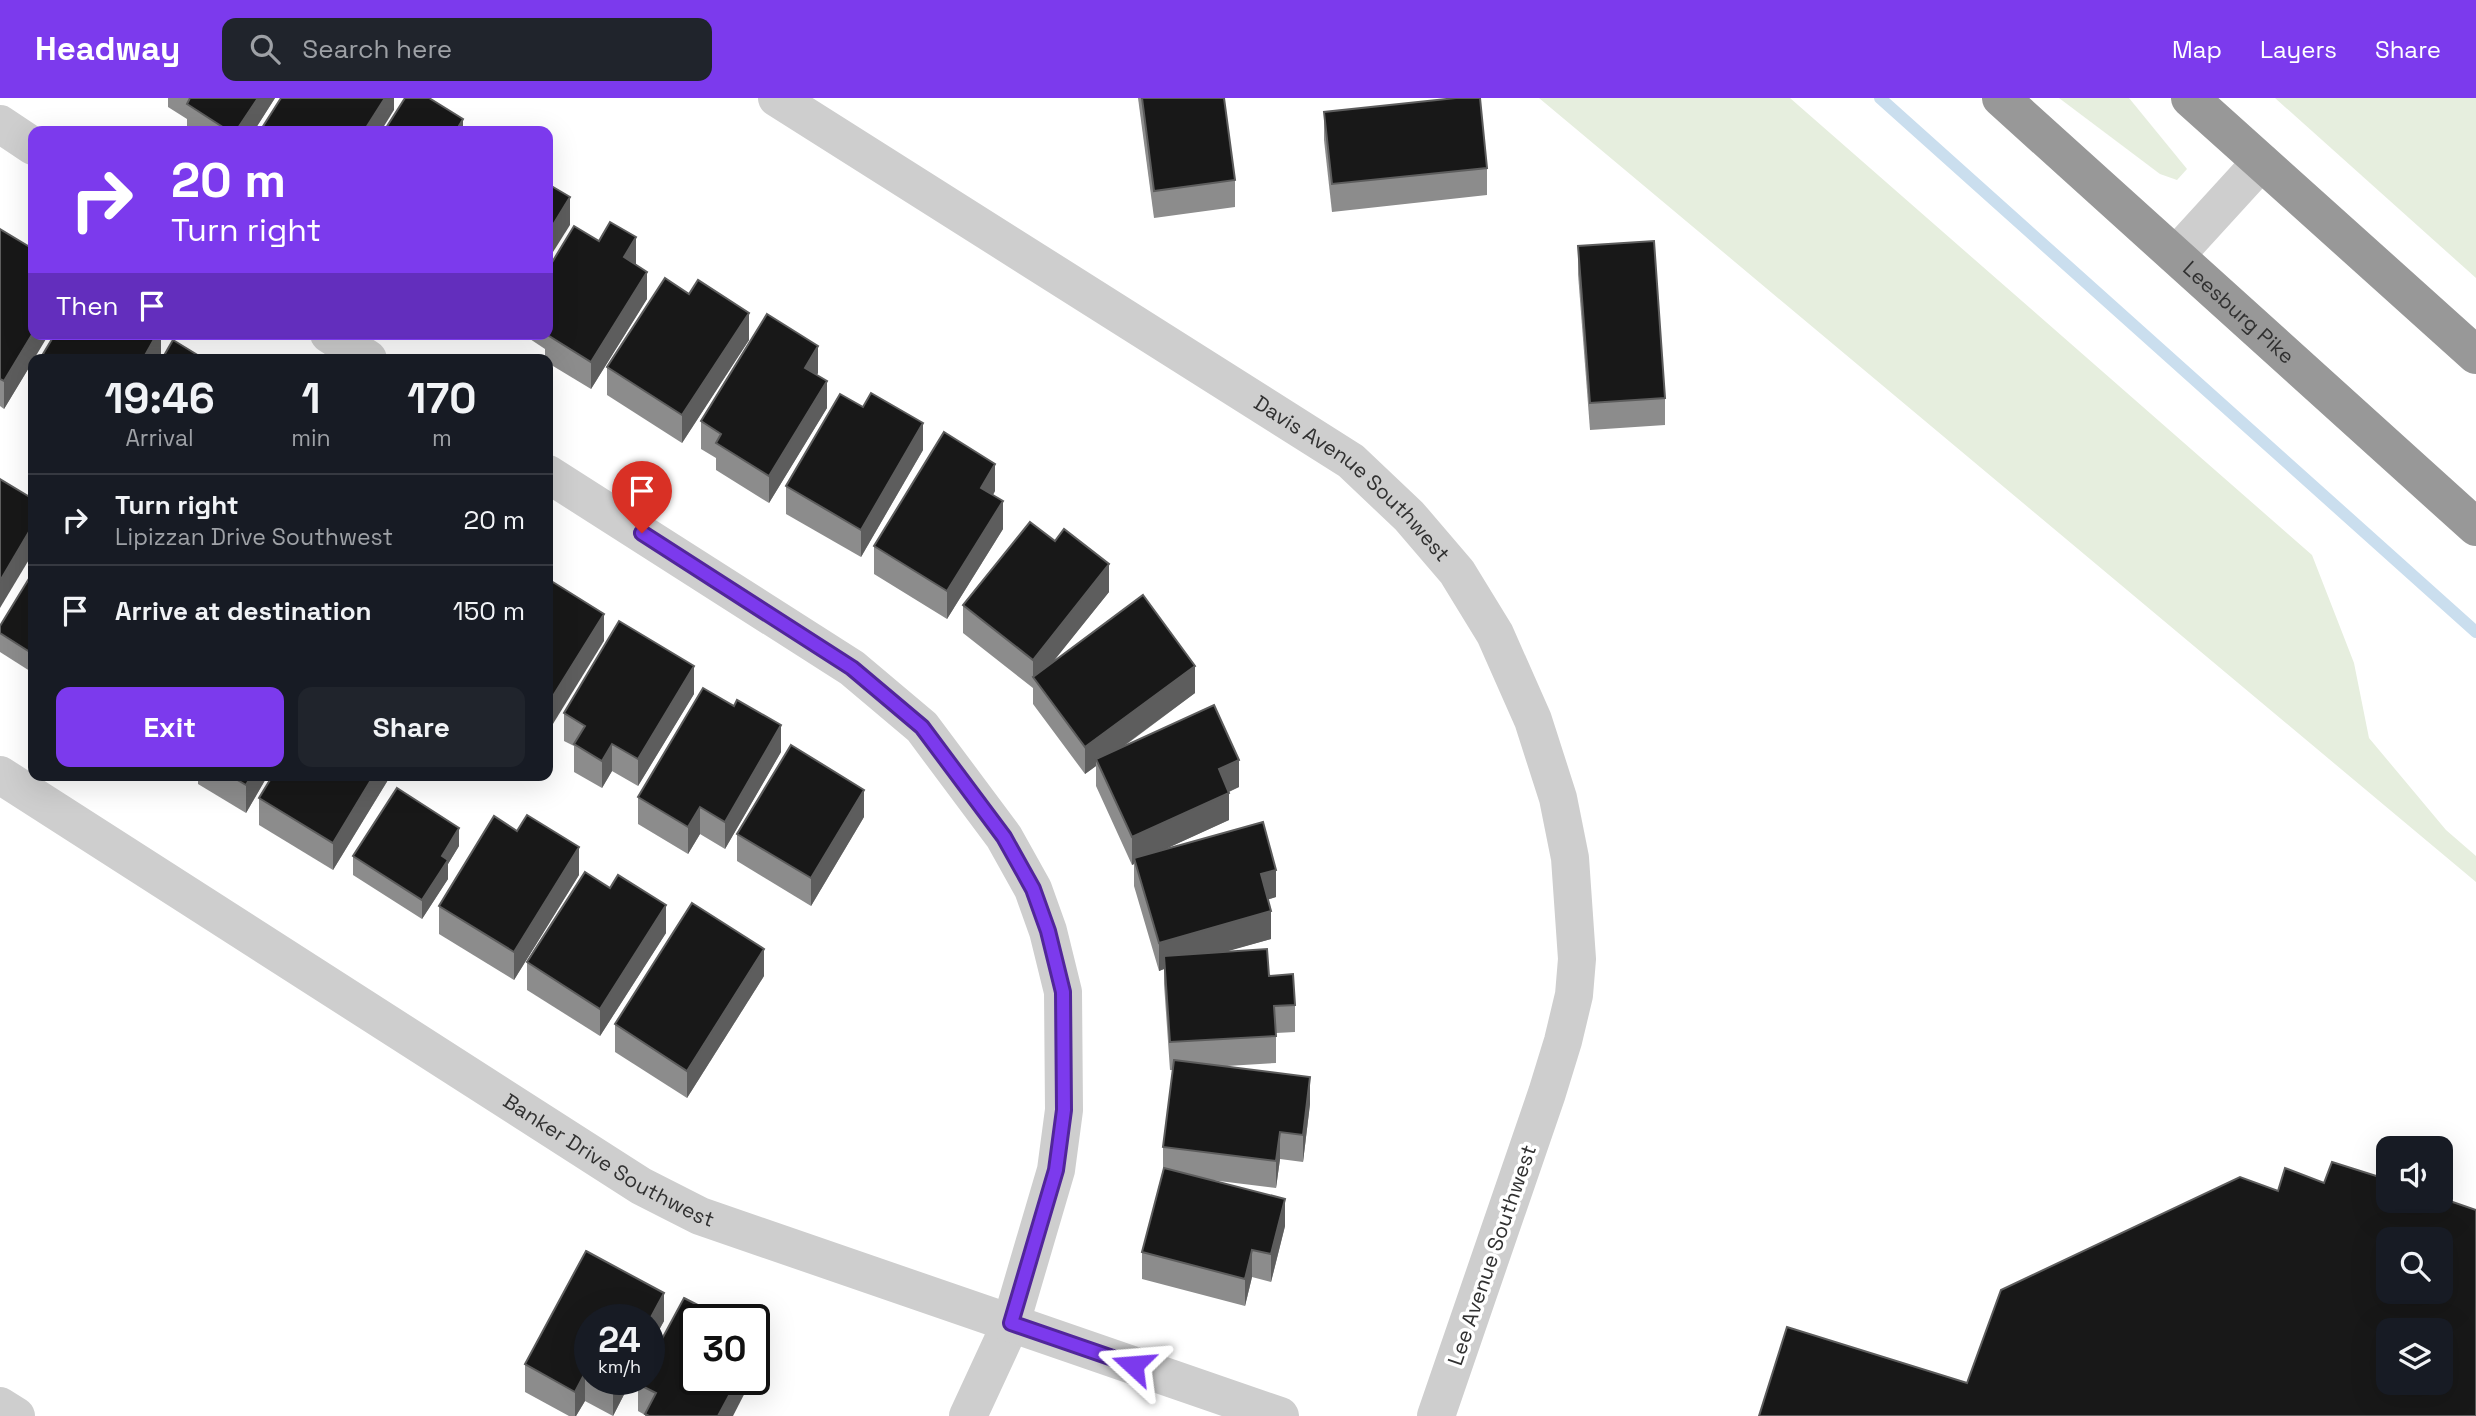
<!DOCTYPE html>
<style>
body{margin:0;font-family:"Space Grotesk",sans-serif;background:#20242c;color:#f1f3f6;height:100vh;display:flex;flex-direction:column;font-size:26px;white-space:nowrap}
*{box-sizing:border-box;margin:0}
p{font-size:23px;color:#9ea1a6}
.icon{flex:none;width:38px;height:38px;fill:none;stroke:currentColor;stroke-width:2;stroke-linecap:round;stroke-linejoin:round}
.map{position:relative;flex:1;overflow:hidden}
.side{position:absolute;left:28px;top:256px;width:525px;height:427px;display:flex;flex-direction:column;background:#171b24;border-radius:14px;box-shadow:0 7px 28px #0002}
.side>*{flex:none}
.guide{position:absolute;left:28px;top:28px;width:525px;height:214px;border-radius:14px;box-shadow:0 7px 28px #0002;background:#7c3aed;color:#fff;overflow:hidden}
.buttons{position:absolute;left:2376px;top:1038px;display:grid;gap:14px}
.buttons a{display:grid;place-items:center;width:77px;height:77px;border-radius:14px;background:#171b24;box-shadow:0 7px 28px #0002;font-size:35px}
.speed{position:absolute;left:574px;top:1206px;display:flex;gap:14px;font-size:35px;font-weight:700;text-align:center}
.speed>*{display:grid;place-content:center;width:91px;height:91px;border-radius:50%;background:#171b24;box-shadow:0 7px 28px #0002;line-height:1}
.speed small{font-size:18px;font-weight:400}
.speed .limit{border:4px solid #111;border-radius:10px;background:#fff;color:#111}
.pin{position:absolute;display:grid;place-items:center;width:60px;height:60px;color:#fff;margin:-72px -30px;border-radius:50% 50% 50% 0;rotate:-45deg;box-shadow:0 0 7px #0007}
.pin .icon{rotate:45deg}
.me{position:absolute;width:77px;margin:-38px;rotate:289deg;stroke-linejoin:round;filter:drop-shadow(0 0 5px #0008)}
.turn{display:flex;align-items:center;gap:24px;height:147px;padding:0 28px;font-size:32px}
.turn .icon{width:91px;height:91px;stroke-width:2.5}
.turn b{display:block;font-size:49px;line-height:60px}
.then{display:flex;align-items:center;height:66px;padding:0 28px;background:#0003;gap:14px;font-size:26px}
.eta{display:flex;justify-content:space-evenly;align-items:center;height:119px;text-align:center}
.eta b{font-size:42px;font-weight:700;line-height:49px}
.action{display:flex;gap:14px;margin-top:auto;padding:14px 28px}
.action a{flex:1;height:80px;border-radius:14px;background:#7c3aed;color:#fff;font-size:28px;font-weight:700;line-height:80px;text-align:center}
.action a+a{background:#20242c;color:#f1f3f6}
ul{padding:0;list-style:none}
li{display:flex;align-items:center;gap:21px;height:91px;padding:0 28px;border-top:2px solid #363941}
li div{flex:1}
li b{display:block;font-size:26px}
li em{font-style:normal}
header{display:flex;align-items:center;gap:42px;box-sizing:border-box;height:98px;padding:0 35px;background:#7c3aed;color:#fff}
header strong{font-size:33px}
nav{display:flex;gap:38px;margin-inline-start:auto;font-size:24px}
.search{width:490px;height:63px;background:#20242c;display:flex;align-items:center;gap:18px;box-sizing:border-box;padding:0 24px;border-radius:14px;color:#9ea1a6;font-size:26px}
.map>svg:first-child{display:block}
.green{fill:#e6eede}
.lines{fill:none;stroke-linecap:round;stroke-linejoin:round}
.stream{stroke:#cadeee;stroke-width:12}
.minor{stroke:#cecece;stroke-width:38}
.highway{stroke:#989898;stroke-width:38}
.wall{fill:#8c8c8c}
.shaded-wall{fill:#5d5d5d}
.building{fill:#181818;stroke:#5d5d5d;stroke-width:2;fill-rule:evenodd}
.route-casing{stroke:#51269a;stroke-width:18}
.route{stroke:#7c3aed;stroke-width:12}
.labels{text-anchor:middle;stroke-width:7;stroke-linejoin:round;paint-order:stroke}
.street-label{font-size:21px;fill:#313131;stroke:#fff}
</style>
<header>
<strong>Headway</strong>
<div class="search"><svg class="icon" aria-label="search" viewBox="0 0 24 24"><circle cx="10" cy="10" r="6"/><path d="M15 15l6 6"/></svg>Search here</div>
<nav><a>Map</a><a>Layers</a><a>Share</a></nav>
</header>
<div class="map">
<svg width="2476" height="1318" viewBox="0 0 2476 1318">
<rect width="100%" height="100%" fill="#fff"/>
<g class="green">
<polygon points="1539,0 1790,0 2312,457 2354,565 2369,640 2446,732 2476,758 2476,784"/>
<polygon points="2059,0 2129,0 2187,71 2177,82 2160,76"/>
<polygon points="2275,0 2476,0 2476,180"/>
</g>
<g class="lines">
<polyline class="stream" points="1880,0 2476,534"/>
<g class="minor">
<path id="s1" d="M777,0l574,363 58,55 48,56 38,62 38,86 25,78 12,60 7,101 -3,36 -11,46 -16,52 -111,323"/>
<polyline points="0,26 33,48"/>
<polyline points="2176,157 2261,64"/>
<polyline points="329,236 368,261"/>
<polyline points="548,376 852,570 922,629 1004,739 1033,791 1048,833 1063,894 1064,1012 1056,1072 1011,1225 968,1318"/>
<path id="s2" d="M0,677l641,411 59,30 580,200"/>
<polyline points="0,1308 16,1318"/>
</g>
<g class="highway">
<path id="s3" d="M2001,0l475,429"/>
<polyline points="2190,0 2476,257"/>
</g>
</g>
<g class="wall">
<polygon points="168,0 275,0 254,33 187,33 187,21 168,9"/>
<polygon points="1138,0 1224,0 1235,82 1235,109 1154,120"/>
<polygon points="1324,14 1487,70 1487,97 1332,114 1324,42"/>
<polygon points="0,131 33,261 33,263 4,311 0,308"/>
<polygon points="1578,148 1665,300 1665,327 1590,332 1578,176"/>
<polygon points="636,166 647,201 591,291 548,265 548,261 545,261 545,251 524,237 548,236 548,171"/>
<polygon points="749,242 682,345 607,297 607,269"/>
<polygon points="818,275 817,277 827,310 769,405 716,372 716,360 701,351 701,323"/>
<polygon points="923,352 861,459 786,416 786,388"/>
<polygon points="995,393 993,397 1003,431 947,521 874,476 874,448"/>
<polygon points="33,474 33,575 0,554 0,528"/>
<polygon points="1109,494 1053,563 1195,595 1123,649 1239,689 1229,694 1229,722 1165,751 1276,799 1268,801 1271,841 1223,854 1269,878 1295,907 1295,934 1276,935 1276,965 1227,968 1310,1006 1303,1064 1280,1061 1276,1090 1211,1082 1285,1128 1271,1184 1252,1179 1245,1208 1142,1181 1142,1154 1163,1072 1163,1049 1173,972 1170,972 1164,886 1164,871 1159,873 1134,788 1134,766 1132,767 1096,688 1096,668 1085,676 1033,606 1033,590 963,535 963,507"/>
<polygon points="694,596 638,688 612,673 602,690 574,674 574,648 564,643 564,615"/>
<polygon points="781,654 725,751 700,736 688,756 638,726 638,699"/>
<polygon points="198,677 268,677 246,715 198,686"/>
<polygon points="391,677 333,772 259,727 259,700"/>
<polygon points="864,719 811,808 737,763 737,736"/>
<polygon points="459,748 448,766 448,781 422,821 353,777 353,758"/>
<polygon points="579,777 514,882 439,836 439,808"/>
<polygon points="610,790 666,835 600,938 527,892 527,864"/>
<polygon points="764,878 687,1000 615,954 615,926"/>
<polygon points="586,1153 664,1195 664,1223 649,1250 649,1222 590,1222 590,1281 632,1281 613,1318 585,1303 576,1318 569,1318 525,1294 525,1266"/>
<polygon points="638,1286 733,1318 645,1318 645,1317 638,1313"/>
</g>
<g class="shaded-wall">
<polygon points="258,0 275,0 254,33 236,33"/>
<polygon points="385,0 394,0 394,12 381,33 364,33"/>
<polygon points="463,21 463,33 456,33"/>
<polygon points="570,99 570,127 548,162 548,135"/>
<polygon points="636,139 636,167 624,159"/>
<polygon points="647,174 647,201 591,291 591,264"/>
<polygon points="749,215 749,242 682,345 682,317"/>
<polygon points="33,236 49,236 34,261 33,261 33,263 4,311 4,283"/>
<polygon points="157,236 161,236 161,257 159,261 143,261"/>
<polygon points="818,248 818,275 805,297 805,270"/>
<polygon points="827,283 827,310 769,405 769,378"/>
<polygon points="923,325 923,352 861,459 861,432"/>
<polygon points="995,366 995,393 981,417 981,390"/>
<polygon points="1003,403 1003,431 947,521 947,493"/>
<polygon points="33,427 33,455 0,510 0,483"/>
<polygon points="1109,466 1109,494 1037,584 1033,579 1033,590 1033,562"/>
<polygon points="604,516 604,543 548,634 548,606"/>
<polygon points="694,568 694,596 638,688 638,661"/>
<polygon points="1195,568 1195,595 1099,666 1096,661 1096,668 1085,676 1085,649"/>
<polygon points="781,627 781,654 725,751 725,724"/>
<polygon points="612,646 612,673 602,690 602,663"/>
<polygon points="1239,662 1239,689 1219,698 1219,671"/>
<polygon points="252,677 268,677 246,715 246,687"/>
<polygon points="374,677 391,677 333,772 333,745"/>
<polygon points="864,692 864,719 811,808 811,780"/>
<polygon points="1229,695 1229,722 1135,765 1134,760 1134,766 1132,767 1132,739"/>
<polygon points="700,709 700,736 688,756 688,729"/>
<polygon points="459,730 459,748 448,766 448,781 422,821 422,802 442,758"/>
<polygon points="579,749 579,777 514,882 514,854"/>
<polygon points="1276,772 1276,799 1261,804 1261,776"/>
<polygon points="666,807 666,835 600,938 600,911"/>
<polygon points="1271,813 1271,841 1165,871 1164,858 1164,871 1159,873 1159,845"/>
<polygon points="764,851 764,878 687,1000 687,973"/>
<polygon points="1310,979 1310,1006 1303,1064 1303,1037"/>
<polygon points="1280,1034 1280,1061 1276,1090 1276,1063"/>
<polygon points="1285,1101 1285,1128 1271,1184 1271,1156"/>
<polygon points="1252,1152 1252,1179 1245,1208 1245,1181"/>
<polygon points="664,1195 664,1223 649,1250 649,1223"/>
<polygon points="761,1238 761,1266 754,1278 754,1250"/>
<polygon points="585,1275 585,1303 576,1318 575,1318 575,1294"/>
<polygon points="618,1281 632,1281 613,1318 613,1290"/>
<polygon points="738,1281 752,1281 733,1318 718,1318"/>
</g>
<g class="building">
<polygon points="190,0 258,0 236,33 229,33 187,6"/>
<polygon points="281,0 385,0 364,33 260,33"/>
<polygon points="405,0 429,0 463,21 456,33 384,33"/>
<polygon points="1142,0 1224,0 1235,82 1154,93"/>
<polygon points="1456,0 1480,0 1487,70 1332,86 1324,14"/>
<polygon points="548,86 570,99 548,135"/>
<polygon points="610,124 636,139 624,159 647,174 591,264 546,236 548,236 548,231 550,227 548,225 548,171 574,128 599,143"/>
<polygon points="0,131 33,151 33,235 4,283 0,281"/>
<polygon points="1654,143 1665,300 1590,305 1578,148"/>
<polygon points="665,180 689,196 698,182 749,215 682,317 607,269"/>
<polygon points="767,216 818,248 805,270 827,283 769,378 716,345 721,336 701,323"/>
<polygon points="55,236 157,236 143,261 40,261"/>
<polygon points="173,242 204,261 162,261"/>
<polygon points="871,295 923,325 861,432 786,388 840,296 863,309"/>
<polygon points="944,334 995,366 981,390 1003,403 947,493 874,448"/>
<polygon points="0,381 33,401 33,427 0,483"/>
<polygon points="1030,424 1055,443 1064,431 1109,466 1033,562 963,507"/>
<polygon points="33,474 33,556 0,535 0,528"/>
<polygon points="548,481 604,516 548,606"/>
<polygon points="1143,497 1195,568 1085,649 1033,579"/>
<polygon points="619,523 694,568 638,661 612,646 602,663 574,646 585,628 564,615"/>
<polygon points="703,590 734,608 737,602 781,627 725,724 700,709 688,729 638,699"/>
<polygon points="1214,607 1239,662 1219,671 1229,695 1132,739 1096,661"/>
<polygon points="791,647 864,692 811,780 737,736"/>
<polygon points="229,677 252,677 246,687"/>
<polygon points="273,677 374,677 333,745 259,700"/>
<polygon points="397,690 459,730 442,758 448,762 422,802 353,758"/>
<polygon points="527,717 579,749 514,854 439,808 494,718 517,733"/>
<polygon points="1263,724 1276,772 1261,776 1271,813 1159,845 1134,760"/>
<polygon points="585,774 610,790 618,777 666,807 600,911 527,864"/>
<polygon points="692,805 764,851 687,973 615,926"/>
<polygon points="1267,851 1269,878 1293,876 1295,907 1274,908 1276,938 1170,944 1164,858"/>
<polygon points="1174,962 1310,979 1303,1037 1280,1034 1276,1063 1163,1049"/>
<path d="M2332,1064l57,18v20h52v-2l35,12v206h-717l28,-89 180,56 34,-93 239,-113 38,14 7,-23 39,15zM2389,1141h52v53h-52zM2389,1232h52v52h-52z"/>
<polygon points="1164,1070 1285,1101 1271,1156 1252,1152 1245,1181 1142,1154"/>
<polygon points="586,1153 664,1195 649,1223 649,1222 590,1222 590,1278 585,1275 575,1294 525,1266"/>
<polygon points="684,1200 727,1222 695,1222 695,1281 738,1281 718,1318 649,1318 645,1316 656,1295 638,1286 641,1281 649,1281 649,1265"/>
<polygon points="754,1235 761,1238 754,1250"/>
<polygon points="596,1281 618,1281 613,1290"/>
</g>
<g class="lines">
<g class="route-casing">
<polyline id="route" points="642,435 852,570 922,629 1004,739 1033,791 1048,833 1063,894 1064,1012 1056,1072 1011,1225 1133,1267"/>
</g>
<use href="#route" class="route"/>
</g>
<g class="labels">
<g class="street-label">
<text dy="7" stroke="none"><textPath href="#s3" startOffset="320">Leesburg Pike</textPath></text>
<text dy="7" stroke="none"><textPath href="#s1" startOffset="691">Davis Avenue Southwest</textPath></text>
<text dy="7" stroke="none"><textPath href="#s2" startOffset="721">Banker Drive Southwest</textPath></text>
<text transform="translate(1492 1157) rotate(-71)" y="7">Lee Avenue Southwest</text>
</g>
</g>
</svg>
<div class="buttons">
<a><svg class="icon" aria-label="sound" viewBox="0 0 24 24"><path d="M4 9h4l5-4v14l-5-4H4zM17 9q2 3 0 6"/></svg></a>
<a><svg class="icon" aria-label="search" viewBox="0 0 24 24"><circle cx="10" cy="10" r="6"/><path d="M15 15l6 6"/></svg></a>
<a><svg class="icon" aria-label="layers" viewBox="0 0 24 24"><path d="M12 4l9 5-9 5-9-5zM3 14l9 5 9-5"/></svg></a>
</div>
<div class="speed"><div>24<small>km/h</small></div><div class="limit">30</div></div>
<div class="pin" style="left:642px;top:435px;background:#d93025"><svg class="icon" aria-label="arrive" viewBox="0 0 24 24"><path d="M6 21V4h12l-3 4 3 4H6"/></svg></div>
<svg class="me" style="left:1133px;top:1267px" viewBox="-20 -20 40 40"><path d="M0-17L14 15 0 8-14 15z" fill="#7c3aed" stroke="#fff" stroke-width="4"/></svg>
<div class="guide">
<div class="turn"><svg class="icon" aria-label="right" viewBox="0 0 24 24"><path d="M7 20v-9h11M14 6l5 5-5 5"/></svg><div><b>20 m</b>Turn right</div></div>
<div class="then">Then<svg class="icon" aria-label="arrive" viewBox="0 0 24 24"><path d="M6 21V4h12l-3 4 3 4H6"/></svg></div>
</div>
<section class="side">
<div class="eta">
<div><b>19:46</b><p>Arrival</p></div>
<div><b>1</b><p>min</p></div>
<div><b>170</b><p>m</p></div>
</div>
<ul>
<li><svg class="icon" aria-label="right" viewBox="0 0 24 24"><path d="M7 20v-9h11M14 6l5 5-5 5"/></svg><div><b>Turn right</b><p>Lipizzan Drive Southwest</p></div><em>20 m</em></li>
<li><svg class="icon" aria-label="arrive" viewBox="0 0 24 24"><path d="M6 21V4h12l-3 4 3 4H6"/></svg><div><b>Arrive at destination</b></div><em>150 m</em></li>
</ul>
<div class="action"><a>Exit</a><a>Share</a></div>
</section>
</div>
